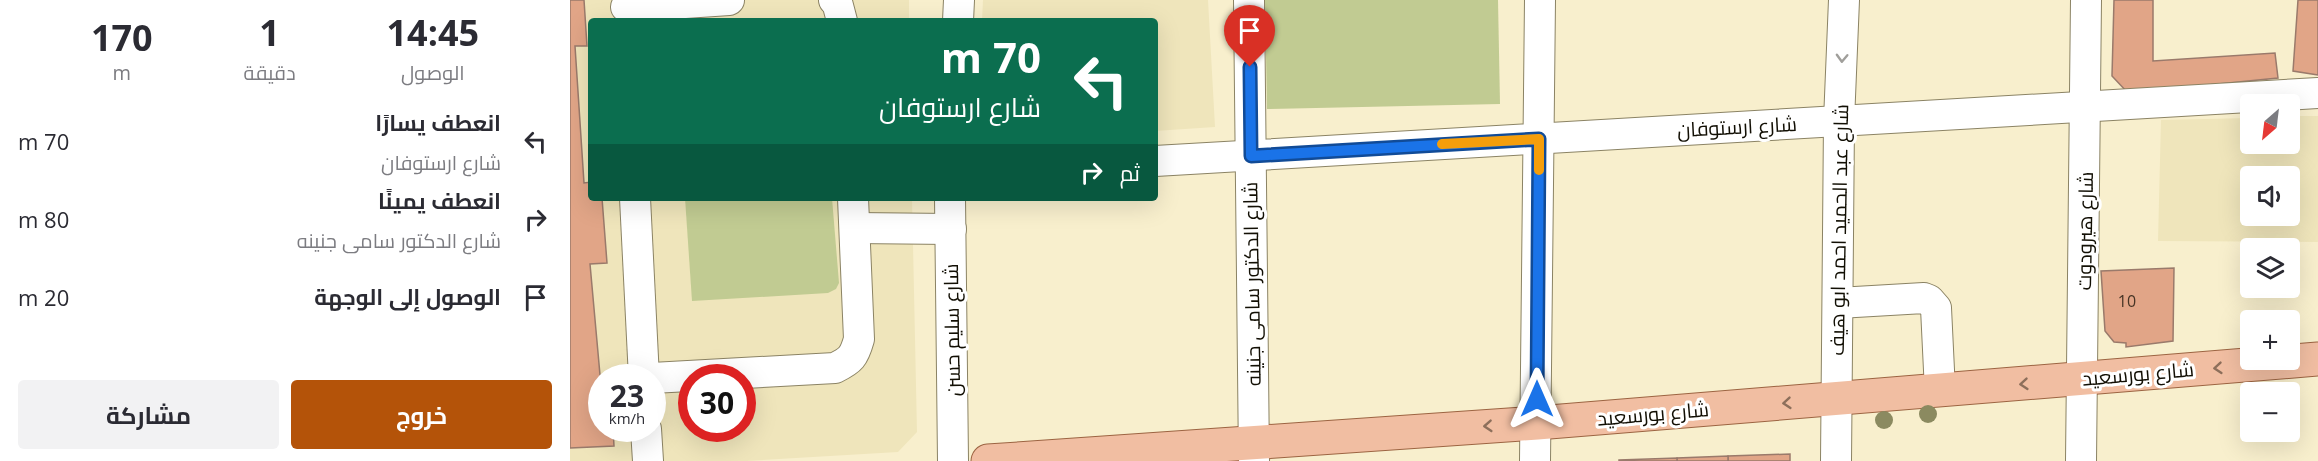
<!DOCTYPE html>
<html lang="ar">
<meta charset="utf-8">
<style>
body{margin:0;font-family:"Open Sans",Cairo,sans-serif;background:#f2f2f3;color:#2b2b33;direction:rtl;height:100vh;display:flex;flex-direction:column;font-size:22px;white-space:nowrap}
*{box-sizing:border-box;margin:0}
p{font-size:20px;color:#7c7c81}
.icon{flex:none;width:33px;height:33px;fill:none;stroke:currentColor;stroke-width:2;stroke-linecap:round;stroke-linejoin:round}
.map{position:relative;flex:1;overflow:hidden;direction:ltr}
.drawer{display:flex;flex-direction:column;background:#fff;width:570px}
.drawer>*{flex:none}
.hud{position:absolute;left:18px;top:18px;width:570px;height:183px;border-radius:6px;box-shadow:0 6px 24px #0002;direction:rtl;background:#0b6e4f;color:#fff;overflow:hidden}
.needle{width:39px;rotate:208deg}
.tools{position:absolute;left:1670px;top:94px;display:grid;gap:12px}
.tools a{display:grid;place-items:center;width:60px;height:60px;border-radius:6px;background:#fff;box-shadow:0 6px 24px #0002;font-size:30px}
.speed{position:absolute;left:18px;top:364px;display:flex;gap:12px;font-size:30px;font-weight:700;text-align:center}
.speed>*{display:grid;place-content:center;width:78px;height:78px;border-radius:50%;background:#fff;box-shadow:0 6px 24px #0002;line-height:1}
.speed small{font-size:15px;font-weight:400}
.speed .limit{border:9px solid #d22;background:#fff;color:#111}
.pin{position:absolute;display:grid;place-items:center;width:51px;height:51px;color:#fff;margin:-62px -26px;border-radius:50% 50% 50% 0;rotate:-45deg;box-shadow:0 0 6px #0007}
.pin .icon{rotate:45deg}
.me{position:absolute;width:66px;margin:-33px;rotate:0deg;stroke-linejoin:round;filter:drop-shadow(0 0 4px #0008)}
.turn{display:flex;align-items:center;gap:21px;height:126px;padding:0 18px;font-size:27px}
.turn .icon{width:78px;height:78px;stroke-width:2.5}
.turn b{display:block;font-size:42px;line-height:51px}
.then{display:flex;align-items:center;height:57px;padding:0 18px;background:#0003;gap:12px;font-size:22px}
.eta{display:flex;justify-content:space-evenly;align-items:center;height:102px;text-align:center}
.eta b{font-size:36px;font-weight:700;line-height:42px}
.primary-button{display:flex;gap:12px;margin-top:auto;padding:12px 18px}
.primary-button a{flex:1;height:69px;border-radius:6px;background:#b45309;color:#fff;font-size:24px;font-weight:700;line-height:69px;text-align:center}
.primary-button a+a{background:#f2f2f3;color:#2b2b33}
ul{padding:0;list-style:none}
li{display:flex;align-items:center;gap:18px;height:78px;padding:0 18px}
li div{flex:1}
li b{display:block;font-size:22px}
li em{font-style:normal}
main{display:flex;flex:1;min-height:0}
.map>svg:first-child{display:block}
.built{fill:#efe5bb;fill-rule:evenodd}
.green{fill:#c1cb92}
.building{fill:#e1a587;stroke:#9a7a6b;stroke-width:1.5}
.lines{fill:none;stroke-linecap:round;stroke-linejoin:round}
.minor-casing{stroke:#8b8364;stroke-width:32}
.major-casing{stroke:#9c6442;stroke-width:35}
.minor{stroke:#fff;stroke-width:30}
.major{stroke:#f1bea2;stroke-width:33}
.tree{fill:#8b8a60}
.oneway{stroke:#a09f9b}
.oneway2{stroke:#8d6f5b}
.route-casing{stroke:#114b97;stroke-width:15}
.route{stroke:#1a73e8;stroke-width:10}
.slow{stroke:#f59e0b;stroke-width:10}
.labels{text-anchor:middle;stroke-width:6;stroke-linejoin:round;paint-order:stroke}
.number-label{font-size:16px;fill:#463425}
.street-label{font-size:20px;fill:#120f04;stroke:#fff}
</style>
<main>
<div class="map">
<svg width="1748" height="461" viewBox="0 0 1748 461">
<rect width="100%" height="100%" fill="#f8efcd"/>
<g class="built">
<path d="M0,0h339v21h-318v177h321l5,234 -19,20 -151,9h-177zM32,378h50v51h-50zM122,378h50v51h-50z"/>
<polygon points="413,0 638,0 645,127 585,131 585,21 412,21"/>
<path d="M1719,116h29v126l-160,-1 3,-121 89,-2v26h39zM1680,177h39v39h-39z"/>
</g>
<g class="green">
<polygon points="695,0 928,0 930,104 697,109"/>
<polygon points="115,198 262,198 269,283 266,289 258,293 122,301"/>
</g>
<g class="building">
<polygon points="0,0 14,0 17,46 5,46 14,183 21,182 21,198 32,198 37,263 20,264 32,397 32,429 43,429 44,446 0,448"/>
<polygon points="1544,0 1583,0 1583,61 1705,53 1708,78 1558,93 1542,76"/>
<polygon points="1728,0 1748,0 1748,75 1723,71"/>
<polygon points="1604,268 1603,341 1556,347 1556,343 1544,342 1535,331 1531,271"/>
<polygon points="1220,454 1220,461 1158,461 1158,456"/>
<polygon points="1158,456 1158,461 1107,461 1107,458"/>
<polygon points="1107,458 1107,461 1049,461 1049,460"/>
</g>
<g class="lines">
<g class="minor-casing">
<g id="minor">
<polyline points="264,0 267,2 272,21"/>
<polyline points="679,0 684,461"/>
<polyline points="56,7 159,0"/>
<polyline points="388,21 389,0"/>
<polyline points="585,161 1748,93"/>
<polyline points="65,198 74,378"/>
<polyline points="380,198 383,461"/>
<polyline points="285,228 381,229"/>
<polyline points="1268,303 1354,298 1359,300 1366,308 1370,391"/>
<path d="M82,378l183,-10c16,-8 19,-11 24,-29l-6,-141"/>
<polyline points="76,429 78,461"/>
<polyline points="965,461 970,0"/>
<polyline points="1266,461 1269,121 1274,0"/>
<polyline points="1511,461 1516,0"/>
</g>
</g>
<g class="major-casing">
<polyline id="major" points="418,461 967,423 1748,359"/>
</g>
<use href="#minor" class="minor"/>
<use href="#major" class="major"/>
</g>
<g class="tree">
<circle cx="1358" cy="414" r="9"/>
<circle cx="1314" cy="420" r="9"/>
</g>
<defs><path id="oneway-chevron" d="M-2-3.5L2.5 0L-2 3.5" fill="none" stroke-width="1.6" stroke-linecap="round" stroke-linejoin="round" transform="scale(1.5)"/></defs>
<use class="oneway" href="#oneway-chevron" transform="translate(1272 58) rotate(92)"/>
<g class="oneway2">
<use href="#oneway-chevron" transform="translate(1648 368) rotate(175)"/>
<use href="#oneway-chevron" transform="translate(1454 384) rotate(175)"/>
<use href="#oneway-chevron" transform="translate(1217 403) rotate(175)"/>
<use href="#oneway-chevron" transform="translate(918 426) rotate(176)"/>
</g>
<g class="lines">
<g class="route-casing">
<polyline id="route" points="680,67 681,156 969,139 967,399"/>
</g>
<use href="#route" class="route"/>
<polyline class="slow" points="872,144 969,139 969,170"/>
</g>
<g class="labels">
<g class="number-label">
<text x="1557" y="307">10</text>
</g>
<g class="street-label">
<text transform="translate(1167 127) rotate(-3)" y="7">شارع ارستوفان</text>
<text transform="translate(1269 230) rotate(-89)" y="7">شارع عبد الحميد احمد ابو هيف</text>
<text transform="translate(1515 231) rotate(-89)" y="7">شارع هيرودوت</text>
<text transform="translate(682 284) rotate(-91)" y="7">شارع الدكتور سامى جنينه</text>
<text transform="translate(382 330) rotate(-91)" y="7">شارع سليم حسن</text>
<text transform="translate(1568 374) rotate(-5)" y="7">شارع بورسعيد</text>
<text transform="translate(1083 414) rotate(-5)" y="7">شارع بورسعيد</text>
</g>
</g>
</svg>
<div class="tools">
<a><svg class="needle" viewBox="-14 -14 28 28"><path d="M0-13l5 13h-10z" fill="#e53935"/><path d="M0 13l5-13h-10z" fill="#7c7c81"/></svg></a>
<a><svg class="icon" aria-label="sound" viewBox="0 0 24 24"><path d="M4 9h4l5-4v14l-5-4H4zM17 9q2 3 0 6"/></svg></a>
<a><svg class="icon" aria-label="layers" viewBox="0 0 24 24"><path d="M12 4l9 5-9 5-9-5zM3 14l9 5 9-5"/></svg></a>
<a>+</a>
<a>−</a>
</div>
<div class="speed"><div>23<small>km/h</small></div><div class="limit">30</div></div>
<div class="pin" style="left:680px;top:67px;background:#d93025"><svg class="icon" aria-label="arrive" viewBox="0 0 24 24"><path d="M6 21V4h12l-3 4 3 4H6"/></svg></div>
<svg class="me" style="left:967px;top:399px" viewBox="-20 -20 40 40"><path d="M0-17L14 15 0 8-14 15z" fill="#1a73e8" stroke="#fff" stroke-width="4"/></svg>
<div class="hud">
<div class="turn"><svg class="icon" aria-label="left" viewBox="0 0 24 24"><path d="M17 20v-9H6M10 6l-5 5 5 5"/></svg><div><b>70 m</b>شارع ارستوفان</div></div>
<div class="then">ثم<svg class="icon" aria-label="right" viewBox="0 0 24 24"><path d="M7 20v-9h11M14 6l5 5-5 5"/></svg></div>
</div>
</div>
<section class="drawer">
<div class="eta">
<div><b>14:45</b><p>الوصول</p></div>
<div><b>1</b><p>دقيقة</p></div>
<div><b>170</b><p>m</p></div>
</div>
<ul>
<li><svg class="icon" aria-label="left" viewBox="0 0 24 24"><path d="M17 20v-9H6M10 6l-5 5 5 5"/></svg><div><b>انعطف يسارًا</b><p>شارع ارستوفان</p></div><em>70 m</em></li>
<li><svg class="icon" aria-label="right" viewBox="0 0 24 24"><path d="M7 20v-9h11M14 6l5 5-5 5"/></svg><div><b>انعطف يمينًا</b><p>شارع الدكتور سامى جنينه</p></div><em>80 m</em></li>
<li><svg class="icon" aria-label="arrive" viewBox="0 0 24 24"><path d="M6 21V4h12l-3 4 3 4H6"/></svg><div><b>الوصول إلى الوجهة</b></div><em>20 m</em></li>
</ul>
<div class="primary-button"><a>خروج</a><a>مشاركة</a></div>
</section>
</main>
